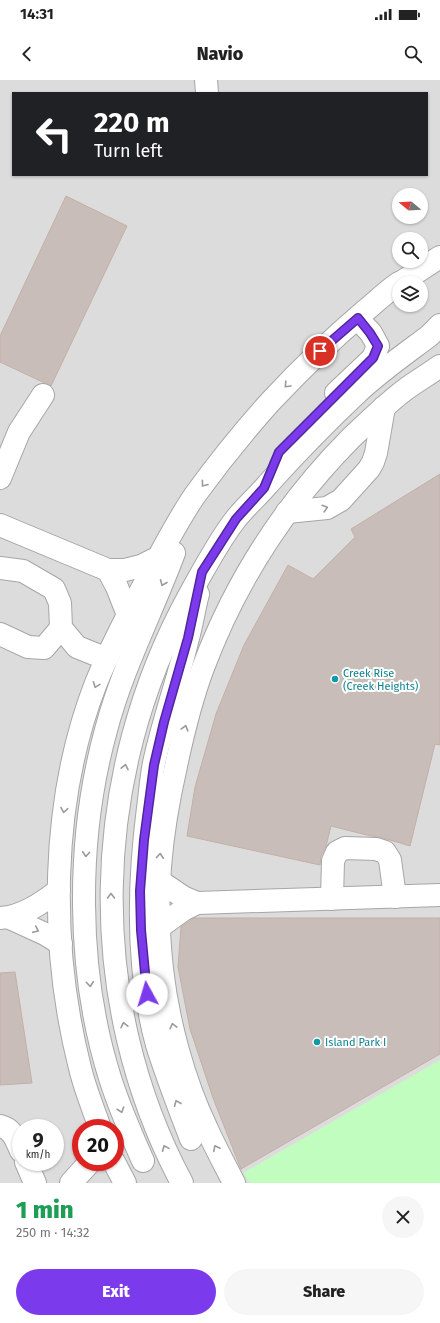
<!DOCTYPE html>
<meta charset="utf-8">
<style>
body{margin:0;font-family:"Fira Sans",sans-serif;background:#f6f6f6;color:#222;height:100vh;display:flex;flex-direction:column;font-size:15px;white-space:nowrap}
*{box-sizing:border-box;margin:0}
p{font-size:13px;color:#767676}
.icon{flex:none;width:22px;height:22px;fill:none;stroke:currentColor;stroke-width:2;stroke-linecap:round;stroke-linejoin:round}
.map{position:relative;height:1103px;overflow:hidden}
.side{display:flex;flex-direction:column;background:#fff;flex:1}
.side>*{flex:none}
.hud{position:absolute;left:12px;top:12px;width:416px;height:84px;border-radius:0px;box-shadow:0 1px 3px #0004;background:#202124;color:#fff;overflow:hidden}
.needle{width:26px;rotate:288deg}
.fabs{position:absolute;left:392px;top:108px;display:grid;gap:8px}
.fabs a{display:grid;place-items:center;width:36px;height:36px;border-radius:50%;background:#fff;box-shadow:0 1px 3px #0004;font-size:20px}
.speed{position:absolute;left:12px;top:1039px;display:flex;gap:8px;font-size:20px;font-weight:700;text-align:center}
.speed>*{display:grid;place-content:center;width:52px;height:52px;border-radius:50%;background:#fff;box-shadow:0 1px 3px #0004;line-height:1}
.speed small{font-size:10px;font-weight:400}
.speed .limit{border:6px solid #d22;background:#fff;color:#111}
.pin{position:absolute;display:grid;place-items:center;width:34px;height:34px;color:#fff;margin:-17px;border:2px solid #fff;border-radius:50%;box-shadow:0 1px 4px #0007}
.me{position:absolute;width:44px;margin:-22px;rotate:354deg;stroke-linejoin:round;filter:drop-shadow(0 0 3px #0008)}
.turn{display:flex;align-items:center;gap:14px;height:84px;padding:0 16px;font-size:18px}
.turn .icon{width:52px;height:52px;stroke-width:2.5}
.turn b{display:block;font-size:28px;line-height:34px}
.round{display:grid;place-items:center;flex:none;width:42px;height:42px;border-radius:21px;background:#f6f6f6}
.summary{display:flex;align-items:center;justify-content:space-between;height:68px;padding:0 16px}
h1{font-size:24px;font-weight:800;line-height:30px;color:#1e9e55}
.primary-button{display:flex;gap:8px;margin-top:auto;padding:8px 16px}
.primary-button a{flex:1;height:46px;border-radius:24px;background:#7c3aed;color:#fff;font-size:16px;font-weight:800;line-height:46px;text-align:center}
.primary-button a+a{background:#f6f6f6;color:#222}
.status{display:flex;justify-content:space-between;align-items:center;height:28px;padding:0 20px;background:#fff;direction:ltr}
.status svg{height:11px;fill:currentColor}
header{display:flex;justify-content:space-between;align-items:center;height:52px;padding:0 16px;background:#fff;font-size:18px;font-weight:800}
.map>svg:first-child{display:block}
.residential{fill:#dddcdc;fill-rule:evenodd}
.park{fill:#c0fdbf}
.building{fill:#c8bdb8;stroke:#c3b0a6}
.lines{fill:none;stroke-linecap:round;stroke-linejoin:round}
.minor-casing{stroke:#a6a6a6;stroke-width:24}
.minor{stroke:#fff;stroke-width:22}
.oneway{stroke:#9a9a9a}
.route-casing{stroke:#51269a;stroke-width:10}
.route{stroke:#7c3aed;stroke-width:7}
.culture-dot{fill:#0f9aa8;stroke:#fff;stroke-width:1.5}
.labels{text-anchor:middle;stroke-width:4;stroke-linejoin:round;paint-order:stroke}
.culture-label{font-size:11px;fill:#0d838f;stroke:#fff;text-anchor:start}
</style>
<div class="status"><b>14:31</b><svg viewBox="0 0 49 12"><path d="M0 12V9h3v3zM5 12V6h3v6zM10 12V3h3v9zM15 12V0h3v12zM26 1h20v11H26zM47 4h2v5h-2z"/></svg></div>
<header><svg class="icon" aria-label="back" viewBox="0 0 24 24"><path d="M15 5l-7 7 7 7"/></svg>Navio<svg class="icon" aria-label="search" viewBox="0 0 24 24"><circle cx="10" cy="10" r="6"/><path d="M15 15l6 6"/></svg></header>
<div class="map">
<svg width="440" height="1103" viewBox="0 0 440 1103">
<rect width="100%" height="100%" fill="#f0ebe5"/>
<path class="residential" d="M0,0h440v1103h-440zM13,13h414v82h-414zM399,115h22v22h-22zM399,159h22v22h-22zM399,203h22v22h-22zM21,1048h34v34h-34zM81,1048h34v34h-34z"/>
<polygon class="park" points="440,980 440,1103 250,1103 243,1093"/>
<g class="building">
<polygon points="66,116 127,146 51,306 0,282 0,256"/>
<polygon points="440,394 440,665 435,664 410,766 380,757 371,756 331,746 326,766 321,776 320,785 187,756 195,707 216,634 244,565 288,485 313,499 355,457 351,449"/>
<polygon points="194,838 440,838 440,974 241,1089 213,1018 190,949 178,887 181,847"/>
<polygon points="15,892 32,1003 0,1005 0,893"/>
</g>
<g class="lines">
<g class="minor-casing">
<g id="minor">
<polyline points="206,0 207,13"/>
<polyline points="400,203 440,177"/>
<polyline points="336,313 373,278 378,266 371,253 357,238"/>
<polyline points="0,398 19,352 43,315"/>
<polyline points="287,432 327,428 341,420 369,389 373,382 376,373 384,327"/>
<polyline points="0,445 108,490 125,490 141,486 159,477"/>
<polyline points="0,488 23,491 54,509 60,523 61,548 77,567 107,579"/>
<polyline points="108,490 117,507 128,535"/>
<polyline points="0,554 28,567 44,568 61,548"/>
<polyline points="158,800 183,817 197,823 440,815"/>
<polyline points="332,819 333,781 337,772 345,768 376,769 385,772 390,780 395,817"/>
<path d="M0,838c22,-1 42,-15 59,-28"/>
<polyline points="10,838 45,854 61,864"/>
<polyline points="158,848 183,830 197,823"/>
<path d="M0,1046c13,3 16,14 21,25"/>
<path d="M100,1048c-7,-20 -15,-39 -20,-60 -31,-122 -30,-267 16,-385 14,-34 31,-67 49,-100 15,-29 31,-60 50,-88 24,-33 49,-64 76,-94 30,-32 61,-62 94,-90 11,-9 22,-20 34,-28"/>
<path d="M191,1059c-12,-31 -24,-62 -34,-94 -21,-76 -19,-159 -9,-237 2,-15 3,-30 6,-45 9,-42 24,-83 34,-125 4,-14 6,-29 10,-44"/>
<path d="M143,1081c-12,-27 -24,-54 -33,-83 -34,-108 -34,-239 -4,-348 16,-61 46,-118 68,-177"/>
<polyline points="26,1082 35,1103"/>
<polyline points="114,1082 125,1103"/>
<polyline points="71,1103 90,1082"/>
<path d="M182,1103c-98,-184 -92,-407 8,-589 14,-25 28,-52 45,-74 10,-13 23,-24 33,-36 29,-32 58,-62 89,-91 22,-21 48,-39 72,-57l11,-11"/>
<path d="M234,1103c-9,-18 -19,-36 -27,-54 -23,-48 -39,-107 -45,-160 -8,-72 -2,-133 14,-203 7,-33 15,-66 27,-98 32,-86 83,-164 147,-229 18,-17 36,-35 56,-50 11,-8 23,-15 34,-23"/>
</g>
</g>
<use href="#minor" class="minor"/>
</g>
<defs><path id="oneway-chevron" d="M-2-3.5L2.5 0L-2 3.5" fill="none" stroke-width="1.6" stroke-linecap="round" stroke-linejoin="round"/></defs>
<g class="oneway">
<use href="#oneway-chevron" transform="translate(287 305) rotate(133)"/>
<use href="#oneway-chevron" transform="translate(204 404) rotate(127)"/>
<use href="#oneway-chevron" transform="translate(325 428) rotate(-17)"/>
<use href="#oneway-chevron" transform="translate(163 503) rotate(112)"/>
<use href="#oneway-chevron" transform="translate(96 605) rotate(111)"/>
<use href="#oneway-chevron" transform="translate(185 648) rotate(-75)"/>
<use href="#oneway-chevron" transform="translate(125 687) rotate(-78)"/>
<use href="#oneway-chevron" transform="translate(64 730) rotate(99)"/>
<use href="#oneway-chevron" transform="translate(86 774) rotate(94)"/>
<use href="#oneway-chevron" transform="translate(160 776) rotate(-86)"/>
<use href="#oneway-chevron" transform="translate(111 816) rotate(-90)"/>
<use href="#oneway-chevron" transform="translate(36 850) rotate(25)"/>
<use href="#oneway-chevron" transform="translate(90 904) rotate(85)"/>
<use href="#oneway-chevron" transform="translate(124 945) rotate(-103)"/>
<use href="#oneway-chevron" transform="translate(173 946) rotate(-104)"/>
<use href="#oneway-chevron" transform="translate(177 1023) rotate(-112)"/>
<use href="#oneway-chevron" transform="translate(121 1030) rotate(71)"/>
<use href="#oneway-chevron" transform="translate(165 1068) rotate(-114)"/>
<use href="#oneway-chevron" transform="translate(216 1068) rotate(-117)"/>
</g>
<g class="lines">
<g class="route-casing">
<polyline id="route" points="147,914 141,850 140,811 144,760 154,685 164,642 188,558 202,492 236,439 264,408 279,372 373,278 378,266 370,253 358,238 320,271"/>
</g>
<use href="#route" class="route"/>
</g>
<g class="culture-dot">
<circle cx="335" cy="599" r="4"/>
<circle cx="317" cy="962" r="4"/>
</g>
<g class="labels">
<g class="culture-label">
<text x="343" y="597">Creek Rise<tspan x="343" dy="13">(Creek Heights)</tspan></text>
<text x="325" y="966">Island Park I</text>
</g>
</g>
</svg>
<div class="fabs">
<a><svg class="needle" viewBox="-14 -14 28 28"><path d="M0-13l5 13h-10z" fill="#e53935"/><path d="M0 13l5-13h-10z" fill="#767676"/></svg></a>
<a><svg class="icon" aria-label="search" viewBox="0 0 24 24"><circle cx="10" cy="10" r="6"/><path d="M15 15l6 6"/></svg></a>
<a><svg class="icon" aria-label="layers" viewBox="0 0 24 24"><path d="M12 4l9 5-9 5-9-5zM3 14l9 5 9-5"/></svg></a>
</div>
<div class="speed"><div>9<small>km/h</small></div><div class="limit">20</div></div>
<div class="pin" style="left:320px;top:271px;background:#d93025"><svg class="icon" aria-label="arrive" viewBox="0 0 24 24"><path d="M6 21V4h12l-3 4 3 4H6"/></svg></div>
<svg class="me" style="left:147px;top:914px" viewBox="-20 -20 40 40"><circle r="19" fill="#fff"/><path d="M0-13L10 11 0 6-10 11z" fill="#7c3aed"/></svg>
<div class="hud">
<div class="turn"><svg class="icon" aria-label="left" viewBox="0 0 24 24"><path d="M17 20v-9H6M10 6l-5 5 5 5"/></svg><div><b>220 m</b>Turn left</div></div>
</div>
</div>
<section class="side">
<div class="summary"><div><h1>1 min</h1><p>250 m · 14:32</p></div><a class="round"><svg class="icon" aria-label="close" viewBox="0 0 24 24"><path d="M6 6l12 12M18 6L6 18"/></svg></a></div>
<div class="primary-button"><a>Exit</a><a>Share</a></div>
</section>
